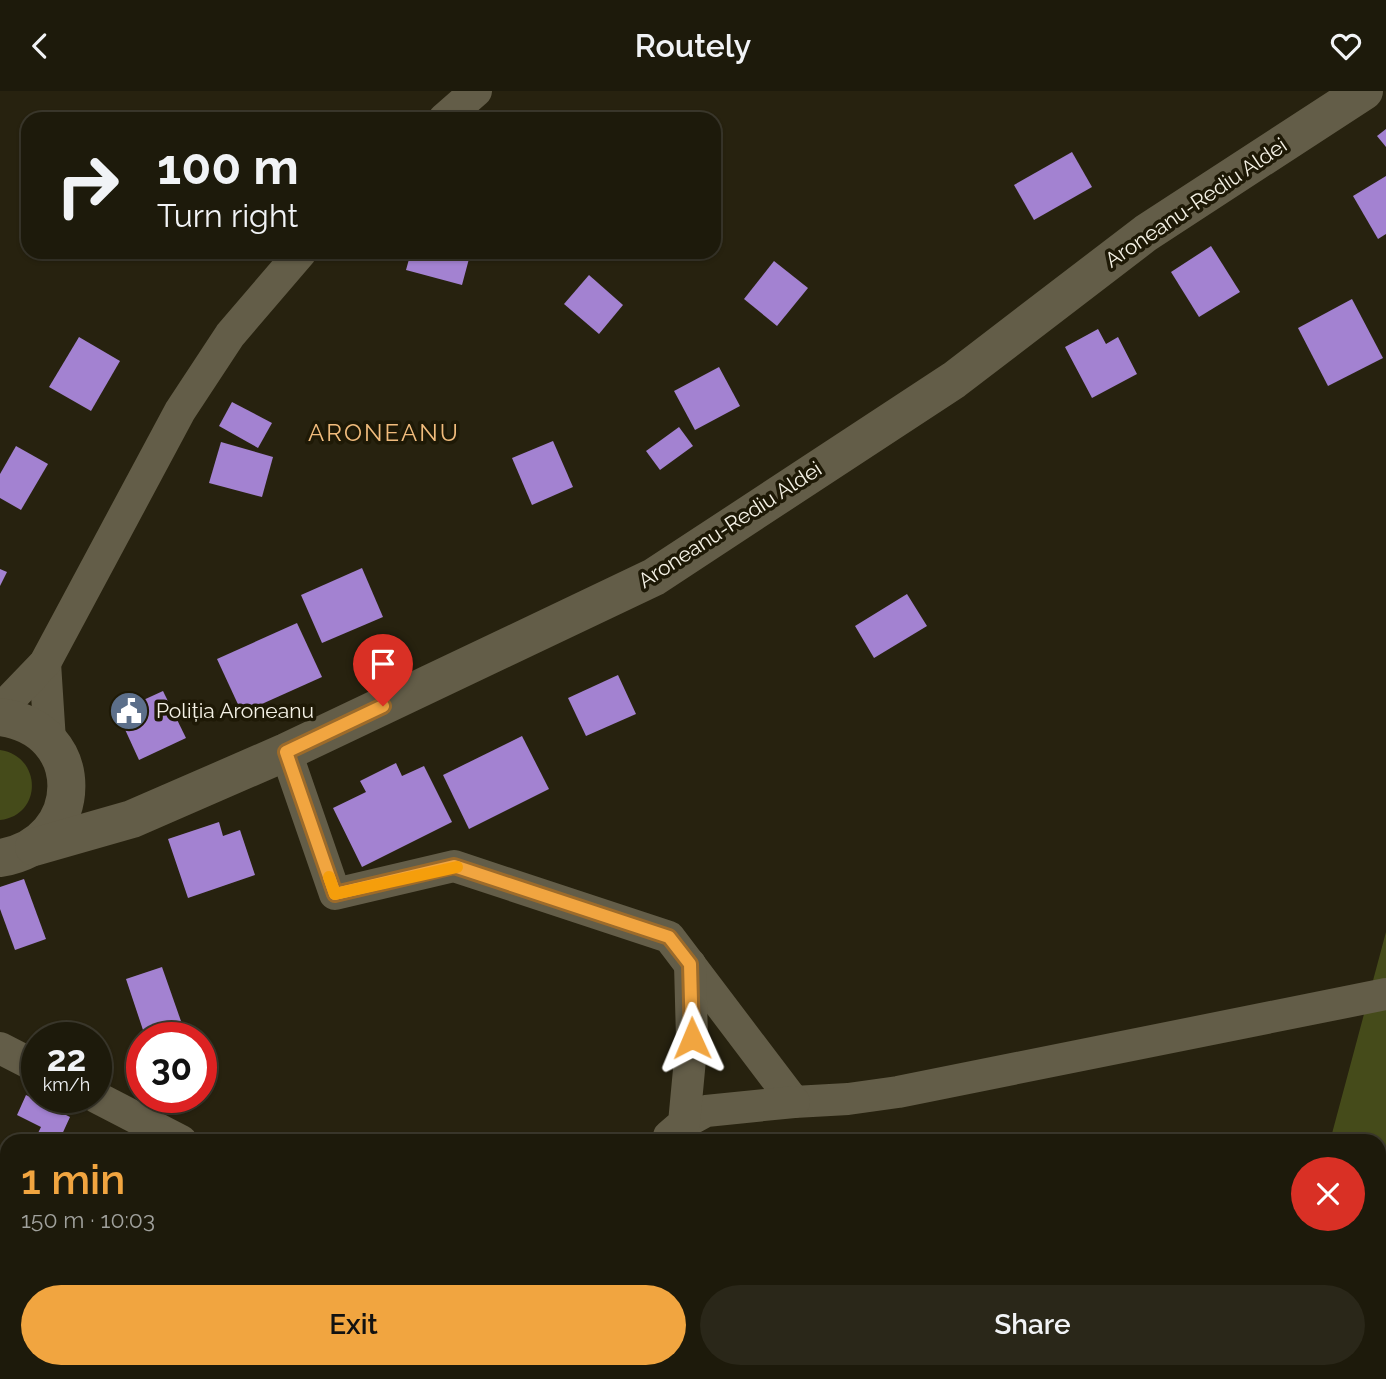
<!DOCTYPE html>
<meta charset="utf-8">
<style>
body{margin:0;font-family:Raleway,sans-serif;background:#2a2719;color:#f1f3f6;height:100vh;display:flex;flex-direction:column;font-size:26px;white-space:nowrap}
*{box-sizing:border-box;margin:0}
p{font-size:23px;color:#a0a19d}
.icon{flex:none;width:38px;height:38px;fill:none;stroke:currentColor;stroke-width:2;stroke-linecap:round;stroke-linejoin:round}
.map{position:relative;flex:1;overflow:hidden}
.sheet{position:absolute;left:0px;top:1043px;width:1386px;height:245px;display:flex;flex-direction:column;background:#1d1a0b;border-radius:21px 21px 0 0;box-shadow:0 2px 5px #0004,0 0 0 2px #3b382c}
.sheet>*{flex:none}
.guide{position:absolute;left:21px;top:21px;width:700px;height:147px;border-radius:21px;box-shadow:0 2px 5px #0004,0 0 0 2px #3b382c;background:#1d1a0b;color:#f1f3f6;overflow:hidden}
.speed{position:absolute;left:21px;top:931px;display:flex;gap:14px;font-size:35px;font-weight:700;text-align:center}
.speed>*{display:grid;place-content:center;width:91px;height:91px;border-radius:50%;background:#1d1a0b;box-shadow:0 2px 5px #0004,0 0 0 2px #3b382c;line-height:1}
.speed small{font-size:18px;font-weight:400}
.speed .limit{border:10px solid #d22;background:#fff;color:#111}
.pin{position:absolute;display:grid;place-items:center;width:60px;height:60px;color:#fff;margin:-72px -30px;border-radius:50% 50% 50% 0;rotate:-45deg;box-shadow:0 0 7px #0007}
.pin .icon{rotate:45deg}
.me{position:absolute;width:77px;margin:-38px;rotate:359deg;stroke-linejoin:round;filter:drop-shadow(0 0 5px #0008)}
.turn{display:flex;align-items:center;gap:24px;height:147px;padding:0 21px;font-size:32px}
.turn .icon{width:91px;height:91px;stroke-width:2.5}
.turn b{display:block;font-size:49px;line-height:60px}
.round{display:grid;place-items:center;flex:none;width:74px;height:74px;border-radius:37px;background:#2a2719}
.headline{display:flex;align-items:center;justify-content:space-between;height:119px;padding:0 21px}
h1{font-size:42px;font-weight:600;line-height:52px;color:#f1a540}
.primary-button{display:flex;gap:14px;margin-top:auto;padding:14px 21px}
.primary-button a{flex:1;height:80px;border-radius:42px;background:#f1a540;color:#111;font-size:28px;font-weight:600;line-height:80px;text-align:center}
.primary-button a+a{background:#2a2719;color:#f1f3f6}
header{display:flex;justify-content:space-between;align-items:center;height:91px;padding:0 21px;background:#1d1a0b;font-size:32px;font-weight:600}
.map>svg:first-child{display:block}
.green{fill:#454b1a}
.building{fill:#a382d1}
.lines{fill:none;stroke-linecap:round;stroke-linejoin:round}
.street{stroke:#635d48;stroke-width:32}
.secondary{stroke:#635d48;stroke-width:38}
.route-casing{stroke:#9d6b2a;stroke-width:18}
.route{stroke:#f1a540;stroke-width:12}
.slow{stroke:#f59e0b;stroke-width:12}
.labels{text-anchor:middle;stroke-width:7;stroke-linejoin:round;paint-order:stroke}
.street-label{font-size:21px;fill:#f5f2e6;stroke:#1e1906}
.poi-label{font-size:21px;fill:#f5f2e6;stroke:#1e1906;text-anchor:start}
.quarter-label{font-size:24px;letter-spacing:2px;fill:#f1bc7d;stroke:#1e1906}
</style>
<header><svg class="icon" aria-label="back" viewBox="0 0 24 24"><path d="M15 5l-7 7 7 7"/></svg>Routely<svg class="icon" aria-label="heart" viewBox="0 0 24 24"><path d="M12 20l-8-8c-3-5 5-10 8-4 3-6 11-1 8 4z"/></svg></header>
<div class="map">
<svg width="1386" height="1288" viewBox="0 0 1386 1288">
<rect width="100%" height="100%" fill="#27220f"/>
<g class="green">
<path d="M0,659c42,6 43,65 0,70z"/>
<polygon points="1386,841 1386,1288 1284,1288 1284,1281 1379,1281 1379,1050 1330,1050"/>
</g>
<g class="building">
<polygon points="1386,38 1386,56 1377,45"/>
<polygon points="1072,61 1092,96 1034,129 1014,94"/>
<polygon points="1386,85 1386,143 1378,148 1353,105"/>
<polygon points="1211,155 1240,201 1199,226 1171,181"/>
<polygon points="191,161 209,161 206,168"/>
<polygon points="411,161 495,161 493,170 470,164 462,194 406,179"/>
<polygon points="774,170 808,197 777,235 744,208"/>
<polygon points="589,184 623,214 599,243 564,213"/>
<polygon points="1352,208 1383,267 1328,295 1298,237"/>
<polygon points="1098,238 1106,253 1118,246 1137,283 1092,307 1065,256"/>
<polygon points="79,246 120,270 91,320 49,296"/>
<polygon points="719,276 740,315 695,339 674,300"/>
<polygon points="232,311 272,332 258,357 219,335"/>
<polygon points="679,336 693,355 660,379 646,360"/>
<polygon points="553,350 573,396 532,414 512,367"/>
<polygon points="221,351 273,366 262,406 209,392"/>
<polygon points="16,355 48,373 21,419 0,407 0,383"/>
<polygon points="362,477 383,526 322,552 301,504"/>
<polygon points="0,478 7,481 0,495"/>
<polygon points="907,503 927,535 874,567 855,535"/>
<polygon points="297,532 322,586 242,622 217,568"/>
<polygon points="618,584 636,623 586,645 568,607"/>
<polygon points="163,600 186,647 139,669 117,621"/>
<polygon points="522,645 549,698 469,738 443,684"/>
<polygon points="396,672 402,685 424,675 452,731 362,776 333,717 366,701 360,690"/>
<polygon points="219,731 223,745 240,739 255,784 188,807 168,748"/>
<polygon points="24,788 46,848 15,859 0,818 0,796"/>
<polygon points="162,876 182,933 145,945 126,888"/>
<polygon points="26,1004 70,1026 59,1050 34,1050 41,1036 17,1024"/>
<polygon points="52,1281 102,1281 102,1288 51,1288"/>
</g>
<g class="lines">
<g class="street">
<polyline points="444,28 476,0"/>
<polyline points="45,572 50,650"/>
<polyline points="0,619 45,572 180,320 230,244 301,161"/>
<polyline points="286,661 335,803 454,775 669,846 794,1011 848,1008 898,1001 1386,903"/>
<polyline points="0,957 37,976"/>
<polyline points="96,1006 181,1050"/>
<polyline points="684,1032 706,1020 794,1011"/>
<polyline points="669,1050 669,1045 684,1032 692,947 690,873"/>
<polyline points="296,1288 296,1281"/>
<polyline points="1118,1288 1153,1281"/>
</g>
<g class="secondary">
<path d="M0,626c89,11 88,127 0,141"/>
<polyline points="34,756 132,728 286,661 654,486 954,289 1146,142 1364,0"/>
</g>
</g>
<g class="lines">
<g class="route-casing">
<polyline id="route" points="383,615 286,661 335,803 454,775 669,846 690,873 692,947"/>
</g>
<use href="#route" class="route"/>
<polyline class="slow" points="329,786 335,803 457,776"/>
</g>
<defs>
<g id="civic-disc" transform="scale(2.0125)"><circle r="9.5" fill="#5c6f8a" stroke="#1e1906"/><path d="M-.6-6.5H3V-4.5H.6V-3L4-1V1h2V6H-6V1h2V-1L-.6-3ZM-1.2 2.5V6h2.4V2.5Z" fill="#fff"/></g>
</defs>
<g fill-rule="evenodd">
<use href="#civic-disc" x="129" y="620"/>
</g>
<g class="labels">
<g class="street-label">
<text transform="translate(1196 112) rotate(-34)" y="7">Aroneanu-Rediu Aldei</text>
<text transform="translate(730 434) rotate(-33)" y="7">Aroneanu-Rediu Aldei</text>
</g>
<g class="poi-label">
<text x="156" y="627">Poliția Aroneanu</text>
</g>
<g class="quarter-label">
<text x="384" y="350">ARONEANU</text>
</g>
</g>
</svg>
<div class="speed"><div>22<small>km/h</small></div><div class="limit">30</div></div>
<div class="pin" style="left:383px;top:615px;background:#d93025"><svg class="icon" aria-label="arrive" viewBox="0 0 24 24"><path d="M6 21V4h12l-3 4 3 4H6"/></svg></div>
<svg class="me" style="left:692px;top:947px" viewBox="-20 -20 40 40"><path d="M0-17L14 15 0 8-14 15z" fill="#f1a540" stroke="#fff" stroke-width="4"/></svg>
<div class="guide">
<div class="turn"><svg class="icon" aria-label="right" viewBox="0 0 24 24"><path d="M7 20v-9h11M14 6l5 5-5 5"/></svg><div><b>100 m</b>Turn right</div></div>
</div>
<section class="sheet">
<div class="headline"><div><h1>1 min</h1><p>150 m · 10:03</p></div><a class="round" style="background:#d93025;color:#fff"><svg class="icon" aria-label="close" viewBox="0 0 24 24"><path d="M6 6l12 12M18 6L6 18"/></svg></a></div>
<div class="primary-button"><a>Exit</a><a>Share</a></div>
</section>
</div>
